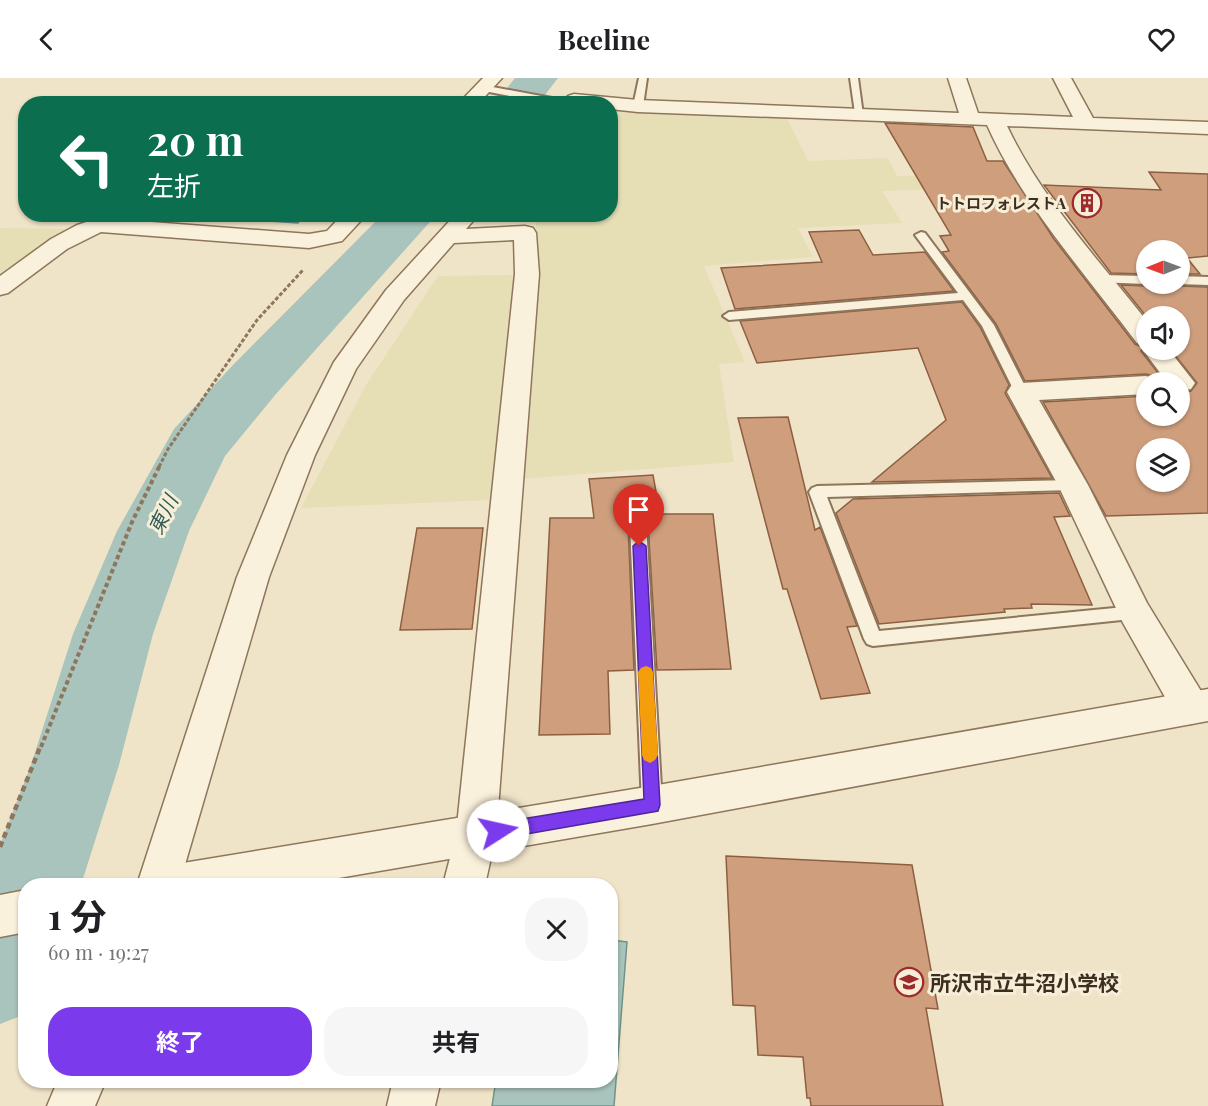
<!DOCTYPE html>
<html lang="ja">
<head>
<meta charset="utf-8">
<style>
  :root { --surface:#fff; --page:#f6f6f6; --text:#202124; --muted:#757577; --accent:#7c3aed }
  body { margin:0; font-family:"Playfair Display","Noto Sans JP",serif; background:var(--page); color:var(--text); height:100vh; display:flex; flex-direction:column; font-size:22px; white-space:nowrap }
  * { box-sizing:border-box; margin:0 }
  p { font-size:20px; color:var(--muted) }
  .icon { flex:none; width:33px; height:33px; fill:none; stroke:currentColor; stroke-width:2; stroke-linecap:round; stroke-linejoin:round }
  .map { position:relative; flex:1; overflow:hidden }
  .details { position:absolute; left:18px; top:800px; width:600px; height:210px; display:flex; flex-direction:column; background:var(--surface); border-radius:24px; box-shadow:0 2px 4px #0004 }
  .details>* { flex:none }
  .guide { position:absolute; left:18px; top:18px; width:600px; height:126px; border-radius:24px; box-shadow:0 2px 4px #0004; background:#0b6e4f; color:#fff; overflow:hidden }
  .needle { width:39px; rotate:269deg }
  .fabs { position:absolute; left:1136px; top:162px; display:grid; gap:12px }
  .fabs a { display:grid; place-items:center; width:54px; height:54px; border-radius:50%; background:var(--surface); box-shadow:0 2px 4px #0004; font-size:30px }
  .pin { position:absolute; display:grid; place-items:center; width:51px; height:51px; color:#fff; margin:-62px -26px; border-radius:50% 50% 50% 0; rotate:-45deg; box-shadow:0 0 6px #0007 }
  .pin .icon { rotate:45deg }
  .me { position:absolute; width:66px; margin:-33px; rotate:80deg; stroke-linejoin:round; filter:drop-shadow(0 0 4px #0008) }
  .turn { display:flex; align-items:center; gap:21px; height:126px; padding:0 30px; font-size:27px }
  .turn .icon { width:78px; height:78px; stroke-width:2.5 }
  .turn b { display:block; font-size:42px; line-height:51px }
  .round { display:grid; place-items:center; flex:none; width:63px; height:63px; border-radius:24px; background:var(--page) }
  .headline { display:flex; align-items:center; justify-content:space-between; height:102px; padding:0 30px }
  h1 { font-size:36px; font-weight:700; line-height:45px }
  .primary-button { display:flex; gap:12px; margin-top:auto; padding:12px 30px }
  .primary-button a { flex:1; height:69px; border-radius:24px; background:var(--accent); color:#fff; font-size:24px; font-weight:700; line-height:69px; text-align:center }
  .primary-button a+a { background:var(--page); color:var(--text) }
  header { display:flex; justify-content:space-between; align-items:center; height:78px; padding:0 30px; background:var(--surface); font-size:27px; font-weight:700 }
  .map>svg:first-child { display:block }
</style>
</head>
<body>
<header><svg class="icon" aria-label="back" viewBox="0 0 24 24"><path d="M15 5l-7 7 7 7"/></svg>Beeline<svg class="icon" aria-label="heart" viewBox="0 0 24 24"><path d="M12 20l-8-8c-3-5 5-10 8-4 3-6 11-1 8 4z"/></svg></header>
<div class="map">
<svg width="1208" height="1028" viewBox="0 0 1208 1028">
  <rect width="100%" height="100%" fill="#f0e4c8"/>
  <path fill="#e6deb5" d="M 611,30 L 785,36 L 808,83 L 888,80 L 897,98 L 950,97 L 958,110 L 882,113 L 902,145 L 798,150 L 813,179 L 704,188 L 745,284 L 719,286 L 734,384 L 522,401 L 536,193 L 536,137 L 610,136 Z
    M 0,150 L 78,151 L 0,204 Z
    M 514,197 L 490,422 L 301,430 L 366,307 L 438,198 Z"/>
  <path fill="#a9c4bc" stroke="#6f938a" stroke-width="1.5" d="M 197,136 L 303,136 L 303,137 L 298,145 L 195,138 Z
    M 611,862 L 627,864 L 614,1028 L 492,1028 L 496,1002 L 610,1002 Z"/>
  <g fill="none" stroke-linecap="round" stroke-linejoin="round">
    <path fill="#a9c4bc" fill-rule="evenodd" d="M 515,0 L 558,0 L 538,26 L 494,26 Z
      M 383,136 L 437,136 L 276,316 L 225,378 L 189,453 L 153,556 L 119,687 L 81,807 L 26,807 L 26,936 L 0,946 L 0,767 L 31,687 L 73,556 L 117,453 L 174,351 L 232,288 Z"/>
  </g>
  <path fill="#cf9f7d" stroke="#8d5f41" stroke-width="1.5" fill-rule="evenodd" d="M 885,45 L 973,49 L 987,83 L 1003,83 L 1054,161 L 1135,266 L 1143,269 L 1141,273 L 1165,304 L 1160,304 L 1156,299 L 1146,296 L 1025,303 L 996,246 L 942,174 L 949,173 L 940,158 L 951,157 Z
    M 1149,94 L 1208,96 L 1208,178 L 1187,180 L 1200,196 L 1179,196 L 1179,172 L 1146,172 L 1146,196 L 1111,195 L 1044,107 L 1161,112 Z
    M 859,152 L 873,177 L 925,174 L 954,213 L 735,231 L 721,190 L 822,184 L 809,154 Z
    M 1148,206 L 1177,206 L 1179,208 L 1208,209 L 1208,435 L 1106,438 L 1043,324 L 1146,318 L 1146,338 L 1179,338 L 1179,315 L 1191,313 L 1197,305 L 1171,272 L 1179,272 L 1179,238 L 1146,238 L 1121,207 L 1146,208 ZM 1146,370 L 1179,370 L 1179,404 L 1146,404 Z
    M 962,224 L 980,249 L 1009,307 L 1005,315 L 1052,400 L 872,404 L 946,342 L 918,270 L 757,285 L 740,243 Z
    M 788,339 L 815,452 L 820,449 L 857,548 L 847,549 L 870,615 L 821,621 L 787,511 L 783,511 L 738,340 Z
    M 653,397 L 660,436 L 713,436 L 731,591 L 657,592 L 648,445 L 644,439 L 637,437 L 631,440 L 628,445 L 634,592 L 608,593 L 610,656 L 539,657 L 550,440 L 594,440 L 589,401 Z
    M 1059,415 L 1070,438 L 1054,439 L 1092,527 L 1031,526 L 1032,530 L 1004,531 L 1005,534 L 879,546 L 836,435 L 853,421 Z
    M 417,450 L 483,450 L 472,551 L 400,552 Z
    M 726,778 L 912,787 L 938,931 L 926,930 L 943,1028 L 811,1028 L 810,1020 L 807,1020 L 803,979 L 758,977 L 755,928 L 733,927 Z"/>
  <g fill="none" stroke-linecap="round" stroke-linejoin="round">
    <g stroke="#8d765c" stroke-width="4">
      <path id="service" d="M 639,0 L 647,0 L 643,28 L 638,31 L 633,28 Z
        M 850,0 L 858,0 L 863,37 L 855,35 Z
        M 482,7 L 568,23 L 572,26 L 550,26 L 479,12 L 479,8 Z
        M 921,154 L 925,155 L 994,247 L 1028,314 L 1026,317 L 1016,317 L 982,248 L 963,222 L 729,242 L 723,238 L 729,234 L 958,215 L 915,157 Z
        M 1101,197 L 1146,198 L 1146,206 L 1097,204 L 1095,201 Z
        M 1179,198 L 1208,199 L 1208,207 L 1179,206 Z
        M 1073,402 L 1078,403 L 1080,407 L 1078,411 L 1073,412 L 827,419 L 879,553 L 1135,528 L 1141,530 L 1143,535 L 1141,540 L 873,568 L 867,566 L 864,561 L 809,414 L 812,410 L 817,408 Z
        M 638,439 L 643,441 L 646,445 L 662,727 L 659,734 L 652,736 L 645,734 L 642,727 L 630,445 L 633,441 Z"/>
    </g>
    <g stroke="#8d765c" stroke-width="3">
      <path id="minor" d="M 483,0 L 502,0 L 478,26 L 458,26 Z
        M 948,0 L 966,0 L 978,35 L 1073,39 L 1053,0 L 1071,0 L 1093,40 L 1208,44 L 1208,56 L 1007,48 C 1041,120 1097,180 1146,242 L 1146,267 L 1137,265 C 1086,197 1021,124 987,47 L 638,34 L 610,31 L 610,26 L 567,26 L 565,22 L 568,18 L 574,16 L 638,22 L 959,35 Z
        M 343,136 L 367,136 L 342,163 L 309,170 L 101,154 L 67,171 L 8,215 L 0,217 L 0,198 L 51,161 L 77,147 L 99,140 L 309,156 L 327,153 Z
        M 456,136 L 479,136 L 466,151 L 525,148 L 533,150 L 536,155 L 539,196 L 496,757 L 485,807 L 443,807 L 456,757 L 515,196 L 514,162 L 454,165 L 404,222 L 356,291 L 315,377 L 269,499 L 179,807 L 137,807 L 237,499 L 287,377 L 334,284 L 386,212 Z
        M 1146,268 L 1146,272 L 1169,272 L 1195,305 L 1191,311 L 1179,313 L 1179,304 L 1167,304 L 1143,272 Z
        M 1146,298 L 1155,301 L 1158,304 L 1146,304 L 1146,316 L 1039,322 L 1088,407 L 1147,525 L 1204,618 L 1208,633 L 1204,642 L 1191,646 L 1178,642 L 1123,545 L 1058,407 L 1007,314 L 1011,308 L 1021,305 Z
        M 58,1002 L 106,1002 L 95,1028 L 47,1028 Z
        M 393,1002 L 441,1002 L 435,1028 L 387,1028 Z"/>
    </g>
    <g stroke="#8d765c" stroke-width="3">
      <path id="tertiary" d="M 1208,611 L 1208,643 L 652,746 L 298,807 L 156,807 L 162,792 L 177,786 L 652,708 Z
        M 26,812 L 26,854 L 0,859 L 0,817 Z"/>
    </g>
    <path stroke="#8d765c" stroke-width="3" stroke-dasharray="4 2" stroke-linecap="butt" d="M 159,389 L 168,371 L 257,242 L 303,192"/>
    <path stroke="#8d765c" stroke-width="4" stroke-dasharray="4.5 3" stroke-linecap="butt" d="M 41,669 L 132,444 L 160,387"/>
    <path stroke="#8d765c" stroke-width="4.5" stroke-dasharray="6 4" stroke-linecap="butt" d="M 0,769 L 41,667"/>
    <use href="#service" fill="#faf1dc" fill-rule="evenodd"/>
    <use href="#minor" fill="#faf1dc" fill-rule="evenodd"/>
    <use href="#tertiary" fill="#faf1dc" fill-rule="evenodd"/>
  </g>
  <path fill="#7c3aed" stroke="#51269a" stroke-width="1.5" d="M 639,463 L 646,468 L 660,727 L 658,733 L 498,761 L 493,759 L 490,753 L 493,747 L 498,745 L 644,721 L 633,468 Z"/>
  <path fill="#f59e0b" d="M 646,588 L 651,590 L 653,594 L 658,677 L 655,682 L 650,685 L 644,682 L 642,677 L 638,594 L 641,590 Z"/>
  <defs>
    <g id="building-ring" transform="scale(1.5)"><circle r="9.5" fill="#f7eed8" stroke="#9e2a2b" stroke-width="1.5"/><path d="M-4-6H4V6H1V3H-1V6H-4ZM-2.5-4.3h1.7v1.8h-1.7ZM.8-4.3h1.7v1.8H.8ZM-2.5-1h1.7V.8h-1.7ZM.8-1h1.7V.8H.8Z" fill="#9e2a2b"/></g>
    <g id="school-ring" transform="scale(1.5)"><circle r="9.5" fill="#f7eed8" stroke="#9e2a2b" stroke-width="1.5"/><path d="M0-5L7-2L0 1L-7-2ZM-4 1L0 2.5L4 1V4Q0 6-4 4Z" fill="#9e2a2b"/></g>
  </defs>
  <g fill-rule="evenodd">
    <use href="#building-ring" x="1087" y="125"/>
    <use href="#school-ring" x="909" y="904"/>
  </g>
  <g text-anchor="middle" dominant-baseline="central" stroke-width="6" stroke-linejoin="round" paint-order="stroke">
    <g font-size="15" font-weight="bold" fill="#3d2e20" stroke="#f7eed8" text-anchor="end">
      <text x="1066" y="125">トトロフォレストA</text>
    </g>
    <g font-size="20" font-style="italic" fill="#2f5d5a" stroke="#f7eed8">
      <text transform="translate(162 436) rotate(-64)">東川</text>
    </g>
    <g font-size="21" font-weight="bold" fill="#3d2e20" stroke="#f7eed8" text-anchor="start">
      <text x="930" y="904">所沢市立牛沼小学校</text>
    </g>
  </g>
</svg>
<div class="fabs">
<a><svg class="needle" viewBox="-14 -14 28 28"><path d="M0-13l5 13h-10z" fill="#e53935"/><path d="M0 13l5-13h-10z" fill="#757577"/></svg></a>
<a><svg class="icon" aria-label="sound" viewBox="0 0 24 24"><path d="M4 9h4l5-4v14l-5-4H4zM17 9q2 3 0 6"/></svg></a>
<a><svg class="icon" aria-label="search" viewBox="0 0 24 24"><circle cx="10" cy="10" r="6"/><path d="M15 15l6 6"/></svg></a>
<a><svg class="icon" aria-label="layers" viewBox="0 0 24 24"><path d="M12 4l9 5-9 5-9-5zM3 14l9 5 9-5"/></svg></a>
</div>
<div class="pin" style="left:639px;top:468px;background:#d93025"><svg class="icon" aria-label="arrive" viewBox="0 0 24 24"><path d="M6 21V4h12l-3 4 3 4H6"/></svg></div>
<svg class="me" style="left:498px;top:753px" viewBox="-20 -20 40 40"><circle r="19" fill="#fff"/><path d="M0-13L10 11 0 6-10 11z" fill="#7c3aed"/></svg>
<div class="guide">
<div class="turn"><svg class="icon" aria-label="left" viewBox="0 0 24 24"><path d="M17 20v-9H6M10 6l-5 5 5 5"/></svg><div><b>20 m</b>左折</div></div>
</div>
<section class="details">
<div class="headline"><div><h1>1 分</h1><p>60 m · 19:27</p></div><a class="round"><svg class="icon" aria-label="close" viewBox="0 0 24 24"><path d="M6 6l12 12M18 6L6 18"/></svg></a></div>
<div class="primary-button"><a>終了</a><a>共有</a></div>
</section>
</div>
</body>
</html>
